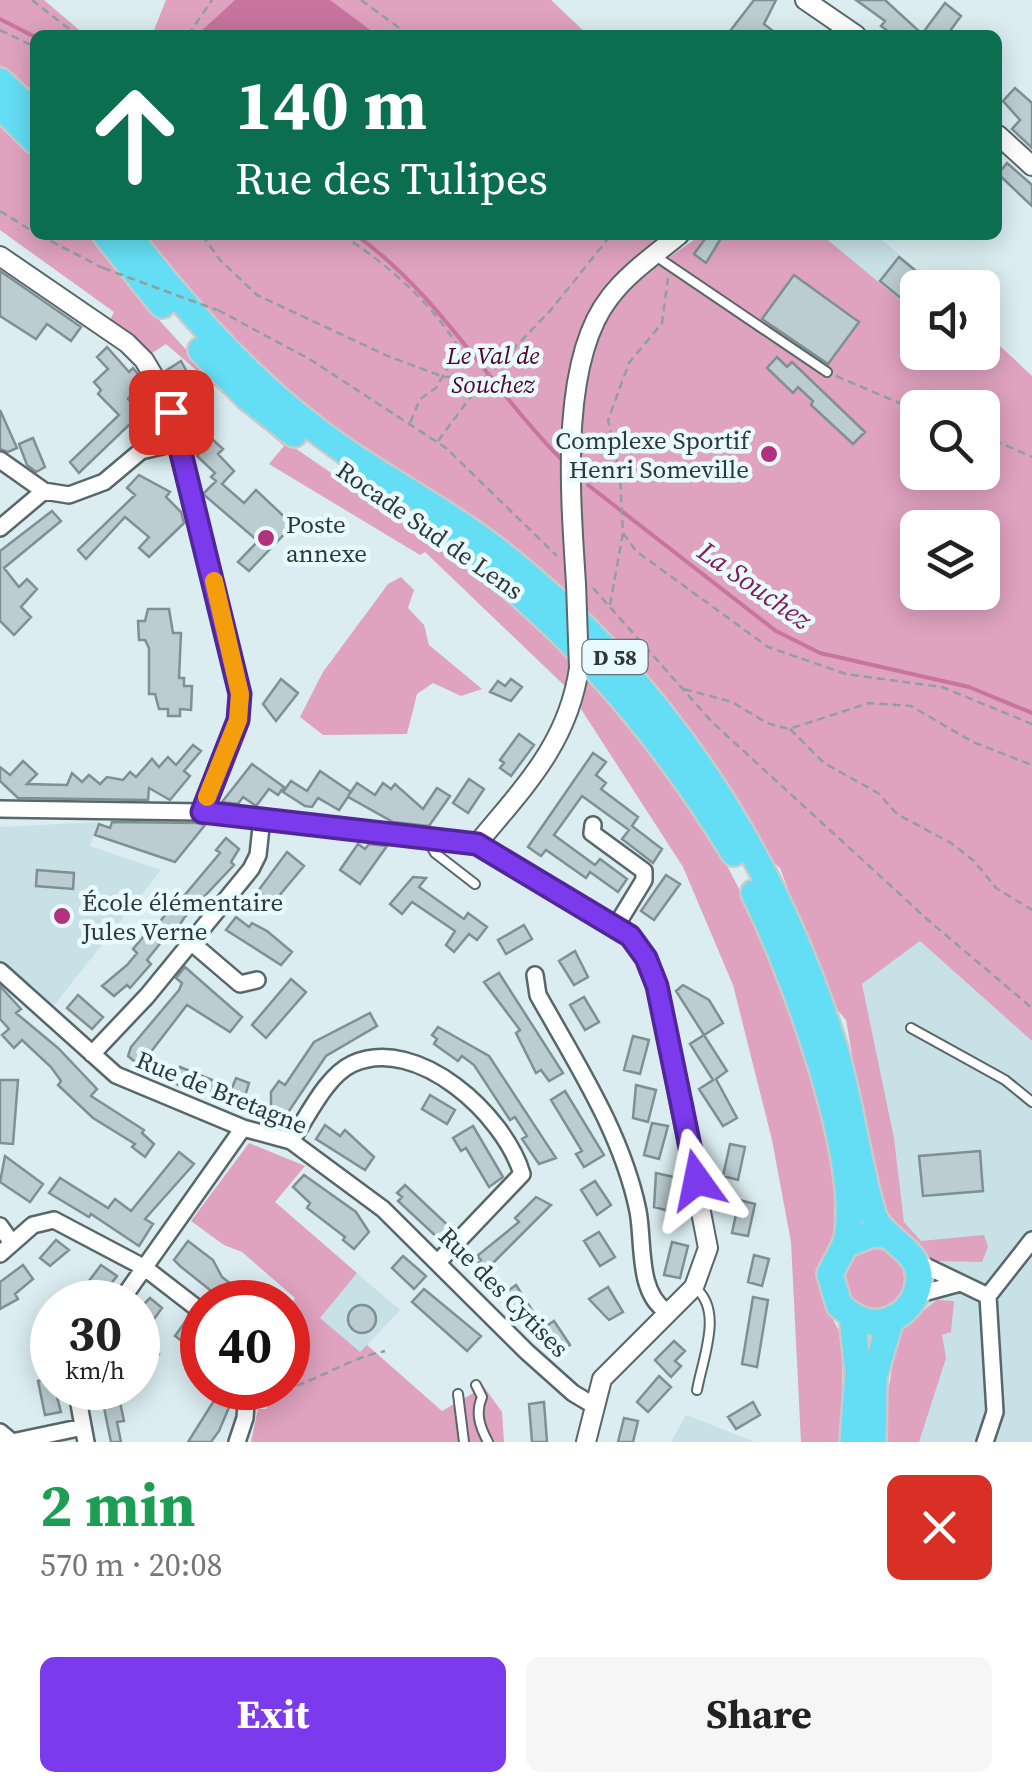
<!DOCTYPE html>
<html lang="en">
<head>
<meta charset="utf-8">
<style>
  :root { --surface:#fff; --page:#f6f6f6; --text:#222; --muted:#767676; --accent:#7c3aed }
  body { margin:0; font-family:"Source Serif 4",serif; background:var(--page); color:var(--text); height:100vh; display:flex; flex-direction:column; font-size:38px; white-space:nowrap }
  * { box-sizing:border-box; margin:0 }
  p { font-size:32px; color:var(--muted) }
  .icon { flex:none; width:55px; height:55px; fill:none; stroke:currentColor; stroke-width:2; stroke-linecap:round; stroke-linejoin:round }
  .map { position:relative; height:1442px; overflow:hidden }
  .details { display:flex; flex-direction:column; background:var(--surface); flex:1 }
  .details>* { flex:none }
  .hud { position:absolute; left:30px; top:30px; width:972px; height:210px; border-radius:15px; box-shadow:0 5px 25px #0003; background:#0b6e4f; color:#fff; overflow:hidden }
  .controls { position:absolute; left:900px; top:270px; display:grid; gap:20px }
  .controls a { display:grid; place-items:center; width:100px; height:100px; border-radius:15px; background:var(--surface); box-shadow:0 5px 25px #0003; font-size:50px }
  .speed { position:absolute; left:30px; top:1280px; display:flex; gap:20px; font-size:50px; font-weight:700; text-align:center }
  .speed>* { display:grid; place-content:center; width:130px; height:130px; border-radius:50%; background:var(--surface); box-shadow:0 5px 25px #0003; line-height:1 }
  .speed small { font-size:25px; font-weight:400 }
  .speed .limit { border:15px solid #d22; background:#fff; color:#111 }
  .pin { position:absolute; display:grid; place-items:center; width:85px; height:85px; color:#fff; margin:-42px; border-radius:20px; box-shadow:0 5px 15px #0006 }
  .me { position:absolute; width:110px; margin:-55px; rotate:348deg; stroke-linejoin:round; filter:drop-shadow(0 0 8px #0008) }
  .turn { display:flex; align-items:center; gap:35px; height:210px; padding:0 40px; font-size:45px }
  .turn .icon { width:130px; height:130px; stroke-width:2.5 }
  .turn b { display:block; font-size:70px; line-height:85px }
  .round { display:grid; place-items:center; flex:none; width:105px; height:105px; border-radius:15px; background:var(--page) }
  .summary { display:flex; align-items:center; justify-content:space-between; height:170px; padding:0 40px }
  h1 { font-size:60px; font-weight:700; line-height:75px; color:#1e9e55 }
  .cta { display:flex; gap:20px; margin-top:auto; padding:20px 40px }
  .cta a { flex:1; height:115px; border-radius:15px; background:var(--accent); color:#fff; font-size:40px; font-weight:700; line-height:115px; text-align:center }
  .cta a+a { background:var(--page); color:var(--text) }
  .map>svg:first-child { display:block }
</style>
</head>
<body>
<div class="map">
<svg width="1032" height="1442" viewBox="0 0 1032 1442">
  <rect width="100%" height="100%" fill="#dbedf1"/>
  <path fill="#c7e1e7" d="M 822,235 L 876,235 L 927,278 L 906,305 Z
    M 98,822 L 90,846 L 161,870 L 52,1008 L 0,963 L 0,827 Z
    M 920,941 L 1032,1041 L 1032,1442 L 913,1442 L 928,1281 L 921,1241 L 904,1222 L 894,1138 L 862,984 Z
    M 357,1273 L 400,1310 L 360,1353 L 319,1318 Z
    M 686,1415 L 755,1442 L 671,1442 Z"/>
  <path fill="#dfa2bf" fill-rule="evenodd" d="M 0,0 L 44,0 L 85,35 L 35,35 L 35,98 L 0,65 Z
    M 166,0 L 551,0 L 588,35 L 152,35 Z
    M 0,119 L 35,156 L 35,235 L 92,235 L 140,299 L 209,375 L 289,444 L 479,574 L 570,653 L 566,687 L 425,552 L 420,555 L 269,464 L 284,446 L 166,344 L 149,355 L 109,322 L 114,312 L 0,230 Z
    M 145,235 L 662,235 L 656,241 L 668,258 L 701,235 L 822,235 L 906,305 L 917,290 L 918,352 L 982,352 L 983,330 L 1032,376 L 1032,1041 L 920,941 L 862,984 L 894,1138 L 904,1222 L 921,1241 L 984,1235 L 988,1247 L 982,1262 L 934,1261 L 891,1220 L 884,1206 L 868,1146 L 846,1020 L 832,1004 L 780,868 L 768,858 L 751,827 L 356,444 C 266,380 209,324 145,235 ZM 918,408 L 982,408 L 982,472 L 918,472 ZM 918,528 L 982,528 L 982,592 L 918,592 Z
    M 401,577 L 414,590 L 408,608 L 424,625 L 429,645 L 482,689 L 461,696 L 433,683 L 417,694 L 407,734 L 323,735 L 300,717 L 323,672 L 388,584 Z
    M 590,672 L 697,812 L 725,862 L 760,929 L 809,1060 L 834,1170 L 834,1233 L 818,1275 L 821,1296 L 843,1339 L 841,1442 L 801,1442 L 791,1242 L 772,1140 L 733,985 L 683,867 L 581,709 Z
    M 249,1143 L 305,1166 L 275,1202 L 357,1273 L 320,1318 L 360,1352 L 367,1345 L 442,1411 L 484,1387 L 502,1412 L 504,1442 L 251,1442 L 258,1409 L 267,1409 L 267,1388 L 288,1388 L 288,1336 L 300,1318 L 289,1308 L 295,1298 L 242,1252 L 224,1245 L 191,1221 Z
    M844 1279a30 30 0 1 1 60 0a30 30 0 1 1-60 0Z
    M 937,1300 L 954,1301 L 951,1332 L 942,1335 L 946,1358 L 919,1442 L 879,1442 L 899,1330 Z"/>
  <path fill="#c7749e" d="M 235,0 L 330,0 L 377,35 L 197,35 Z"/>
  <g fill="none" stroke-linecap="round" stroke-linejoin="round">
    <path stroke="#c7749e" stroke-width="4" d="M 0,19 L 35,37
      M 356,235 C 441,296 490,388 563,461
      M 588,485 L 776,631 L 820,653 L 969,687 L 1032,713"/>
  </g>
  <path fill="#bccdd1" stroke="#7f8f93" stroke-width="2.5" d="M 754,0 L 776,0 L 764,24 L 778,35 L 727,35 Z
    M 856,0 L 885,0 L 922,34 L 945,3 L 961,16 L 947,35 L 893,35 L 881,26 L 885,21 Z
    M 1015,88 L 1032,103 L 1032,148 L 1012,129 L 1020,120 L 1003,101 Z
    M 1007,163 L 1032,185 L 1032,206 L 998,174 Z
    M 708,235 L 723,235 L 706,263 L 694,254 Z
    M 899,257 L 928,281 L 918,288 L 909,305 L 880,281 Z
    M 0,271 L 81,327 L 71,341 L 47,324 L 36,339 L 0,316 Z
    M 794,275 L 859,322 L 828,364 L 762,319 Z
    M 107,347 L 129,372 L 133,368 L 137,373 L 143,382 L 128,399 L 157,424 L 147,437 L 130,424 L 79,473 L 70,462 L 119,415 L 98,394 L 101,390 L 94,382 L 108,369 L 97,357 Z
    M 777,357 L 787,367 L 792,362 L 865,432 L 853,444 L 811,405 L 813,401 L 798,387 L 793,393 L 767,368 Z
    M 181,361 L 193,383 L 189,388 L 203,400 L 193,411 L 206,424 L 201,429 L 223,449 L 218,454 L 234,471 L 222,484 L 244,503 L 256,490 L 293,525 L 249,571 L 238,562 L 258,541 L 203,494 L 216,481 L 211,477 L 215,473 L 197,456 L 201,452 L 190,441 L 199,432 L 186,420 L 192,413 L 180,403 L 183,396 L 167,370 Z
    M 0,410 L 17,448 L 8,452 L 0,449 Z
    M 33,438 L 45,467 L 36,472 L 27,465 L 19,444 Z
    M 139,475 L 170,492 L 166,497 L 181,512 L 184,523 L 149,557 L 139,548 L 149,537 L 125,517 L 86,559 L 78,550 L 135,495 L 127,488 Z
    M 52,511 L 61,521 L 4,568 L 19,587 L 27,579 L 37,589 L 21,607 L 31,617 L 14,635 L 0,621 L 0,551 Z
    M 148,609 L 169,609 L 173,633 L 181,633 L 179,678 L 184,678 L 184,686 L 192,686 L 191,710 L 180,709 L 180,716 L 168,716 L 168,709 L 159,709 L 155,694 L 149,694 L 149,648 L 145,640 L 139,640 L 138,621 L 145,621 Z
    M 281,679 L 298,693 L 276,721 L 263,704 Z
    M 511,679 L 522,687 L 511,701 L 490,692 L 498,681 L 505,686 Z
    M 519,734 L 534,745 L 511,776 L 500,768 L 504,763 L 500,760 Z
    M 193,745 L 201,751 L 184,771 L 190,776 L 170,800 L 149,788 L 148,800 L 18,798 L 0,781 L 0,767 L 10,775 L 23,761 L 37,774 L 27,784 L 67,785 L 72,773 L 82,782 L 89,775 L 100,784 L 107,777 L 123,780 L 130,772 L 136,777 L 152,759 L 159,767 L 168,757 L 176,765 Z
    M 593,753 L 606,762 L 596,775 L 606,783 L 601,789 L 638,817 L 632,826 L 662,849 L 653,863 L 622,839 L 629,830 L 582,796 L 554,835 L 595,865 L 600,859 L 627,879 L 618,892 L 590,872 L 586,878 L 546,850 L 541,856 L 528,847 Z
    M 252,764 L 284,787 L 278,795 L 269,789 L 256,806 L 243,797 L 238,804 L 222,802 Z
    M 320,771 L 351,792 L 348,796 L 357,783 L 375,795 L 383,783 L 391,789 L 395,784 L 423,809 L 437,788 L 450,796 L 429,826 L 393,822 L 348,797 L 339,810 L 318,798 L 312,807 L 305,806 L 283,792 L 291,781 L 307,791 Z
    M 469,779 L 484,789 L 468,813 L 453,803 Z
    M 112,822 L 197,823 L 205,825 L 175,862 L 95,835 L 99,824 L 110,828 Z
    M 226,838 L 239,849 L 231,862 L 234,865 L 184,918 L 171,939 L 162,941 L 147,960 L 151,964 L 130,988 L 127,985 L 114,996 L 102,986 L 127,965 L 137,953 L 133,949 L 144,936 L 147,939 L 180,895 L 183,897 L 220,853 L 216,850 Z
    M 358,844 L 365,849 L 369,844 L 387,846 L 360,884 L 340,870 Z
    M 287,852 L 304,866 L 273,903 L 258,891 Z
    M 37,870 L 74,873 L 73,889 L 36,886 Z
    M 666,875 L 680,884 L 654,920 L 641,911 Z
    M 413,877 L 426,878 L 419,887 L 464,919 L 468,913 L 487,927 L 477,940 L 469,934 L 454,952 L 446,945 L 455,931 L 412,902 L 402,914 L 390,904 Z
    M 236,917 L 249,927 L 252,923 L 267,931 L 292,952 L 281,965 L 226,930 Z
    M 524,925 L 532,939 L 506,954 L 498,940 Z
    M 575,951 L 588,977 L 574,985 L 559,961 Z
    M 185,967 L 242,1017 L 230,1032 L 187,1005 L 140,1066 L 128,1056 L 131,1047 L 179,990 L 182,983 L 176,978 Z
    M 499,973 L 563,1073 L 549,1081 L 541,1070 L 536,1073 L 516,1033 L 520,1030 L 484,982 Z
    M 291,979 L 306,992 L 266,1038 L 252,1025 Z
    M 683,985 L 709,1000 L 723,1023 L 704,1035 L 676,991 Z
    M 0,986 L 21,1009 L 16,1013 L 58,1048 L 97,1089 L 91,1096 L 144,1130 L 142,1133 L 154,1144 L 145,1157 L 132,1147 L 135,1144 L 93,1118 L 58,1085 L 61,1081 L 51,1067 L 22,1040 L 14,1048 L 2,1035 L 9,1029 L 0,1019 Z
    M 78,995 L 103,1017 L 92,1029 L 67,1008 Z
    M 584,997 L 599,1022 L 585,1030 L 570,1005 Z
    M 370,1013 L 377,1026 L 326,1056 L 285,1117 L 275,1125 L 262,1116 L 271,1104 L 271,1092 L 279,1081 L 285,1085 L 314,1042 Z
    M 438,1027 L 489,1056 L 556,1158 L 539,1164 L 522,1139 L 527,1136 L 515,1117 L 510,1120 L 474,1065 L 462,1056 L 458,1061 L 434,1044 L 437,1039 L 432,1035 Z
    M 704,1035 L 727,1071 L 716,1079 L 737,1118 L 723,1126 L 699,1089 L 713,1080 L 690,1044 Z
    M 633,1036 L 649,1040 L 640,1074 L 624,1070 Z
    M 180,1067 L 232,1088 L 236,1078 L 249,1083 L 242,1106 L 181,1087 L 174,1082 Z
    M 0,1080 L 18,1080 L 13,1144 L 0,1143 Z
    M 636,1085 L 656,1090 L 648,1122 L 633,1118 Z
    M 565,1091 L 604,1155 L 584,1167 L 576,1154 L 582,1151 L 551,1100 Z
    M 430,1095 L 455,1110 L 447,1124 L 422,1109 Z
    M 652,1123 L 668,1126 L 659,1159 L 644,1155 Z
    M 325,1125 L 340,1136 L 345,1130 L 374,1157 L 365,1170 L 316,1139 Z
    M 473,1126 L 503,1177 L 489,1187 L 466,1148 L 461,1151 L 453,1138 Z
    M 730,1144 L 745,1147 L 738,1180 L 723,1176 Z
    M 980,1151 L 983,1191 L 923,1196 L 919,1156 Z
    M 179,1152 L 194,1164 L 145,1219 L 153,1224 L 139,1246 L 91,1214 L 89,1217 L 49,1193 L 60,1178 L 108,1208 L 115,1199 L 131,1211 Z
    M 5,1156 L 43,1184 L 30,1202 L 0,1182 Z
    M 656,1173 L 678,1178 L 669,1211 L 654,1207 Z
    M 304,1175 L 356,1212 L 369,1232 L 354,1249 L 343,1240 L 345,1237 L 307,1208 L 310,1203 L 293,1187 Z
    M 595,1181 L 611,1205 L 597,1215 L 581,1190 Z
    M 405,1185 L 453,1230 L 446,1238 L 439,1239 L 398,1201 L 402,1197 L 397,1193 Z
    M 536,1197 L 551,1205 L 484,1272 L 477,1264 L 481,1260 L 477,1256 L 519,1222 L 515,1218 Z
    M 739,1200 L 755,1204 L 748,1236 L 732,1233 Z
    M 599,1232 L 615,1257 L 600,1266 L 584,1241 Z
    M 56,1240 L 69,1250 L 50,1266 L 40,1258 Z
    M 188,1241 L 213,1260 L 222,1277 L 254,1302 L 225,1302 L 180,1266 L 174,1260 Z
    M 672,1242 L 688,1246 L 680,1278 L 664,1275 Z
    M 754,1255 L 769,1259 L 762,1286 L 748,1282 Z
    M 403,1256 L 426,1276 L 414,1289 L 392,1268 Z
    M 23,1265 L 33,1279 L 15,1294 L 18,1299 L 0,1309 L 0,1282 Z
    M 101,1265 L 117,1276 L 97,1302 L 73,1302 Z
    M 516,1285 L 532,1310 L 518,1319 L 502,1295 Z
    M 608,1287 L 623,1312 L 609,1320 L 589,1299 Z
    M 424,1289 L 481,1336 L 467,1351 L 412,1302 Z
    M 753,1297 L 768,1300 L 757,1367 L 742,1364 Z
    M 150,1298 L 162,1308 L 138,1341 L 138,1310 Z
    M348 1319a14 14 0 1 1 28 0a14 14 0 1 1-28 0Z
    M 554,1321 L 570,1345 L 556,1354 L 540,1330 Z
    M 185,1322 L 202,1333 L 202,1356 L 175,1336 Z
    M 142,1341 L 159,1354 L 138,1383 L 138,1347 Z
    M 674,1341 L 685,1351 L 675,1361 L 681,1366 L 671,1377 L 655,1360 Z
    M 659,1376 L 671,1387 L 648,1412 L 637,1402 Z
    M 52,1378 L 61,1412 L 45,1415 L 38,1381 Z
    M 100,1388 L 117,1388 L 124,1421 L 117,1422 L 121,1442 L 111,1442 Z
    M 222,1388 L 236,1391 L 219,1431 L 211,1442 L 188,1442 Z
    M 544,1402 L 547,1442 L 532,1442 L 529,1404 Z
    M 753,1402 L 760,1415 L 736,1429 L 728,1417 Z
    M 624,1418 L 638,1421 L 633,1442 L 618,1442 Z"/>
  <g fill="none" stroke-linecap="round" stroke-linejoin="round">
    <g stroke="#58676b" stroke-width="12">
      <path id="service" d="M 654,255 L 827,372
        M 427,839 L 435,853 L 475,884
        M 911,1028 L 1005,1080 L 1032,1102
        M 694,1287 C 724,1309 703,1357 697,1390
        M 476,1385 L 482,1397 C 475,1413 480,1427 488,1442
        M 458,1394 L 464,1442"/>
    </g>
    <g stroke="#58676b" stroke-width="20">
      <path id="minor" d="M 0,460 L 44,491 L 69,495 L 104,482 L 141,451 L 179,442
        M 0,528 L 44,491
        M 0,809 L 202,812
        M 593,825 L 592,833 L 644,871 L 644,880 L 616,926
        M 192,943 L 240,984 L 257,980
        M 0,971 L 116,1075 L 243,1128 L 291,1141 L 383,1209 L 527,1352 L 573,1393 L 593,1405
        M 535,975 L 538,995 C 576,1063 622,1133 638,1211 C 644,1243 637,1292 666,1311
        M 92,1054 L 147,996 L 251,869 L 258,855 L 262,818
        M 291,1141 C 307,1118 326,1076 352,1064 C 418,1034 505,1116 522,1174 L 439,1261
        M 0,1226 L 12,1243
        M 0,1254 L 33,1225 L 54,1220 L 145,1268 L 202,1312
        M 915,1261 L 988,1296
        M 916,1295 L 960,1283
        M 120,1302 L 243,1128
        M 76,1388 L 86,1442
        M 0,1432 L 12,1442 L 83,1427
        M 237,1442 L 245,1418 L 247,1388
        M 985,1442 L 995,1412 L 988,1296 L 1032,1240"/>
    </g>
    <g stroke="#58676b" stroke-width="22">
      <path id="tertiary" d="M 805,0 L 856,35
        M 998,135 L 1032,166
        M 0,256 L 127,343 L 144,360 L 165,395 L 240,694 L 239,720 L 202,812 L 477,844 L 629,936 L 647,958 L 657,986 L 708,1248 L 694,1287 L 602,1379 L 586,1442
        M 576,584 C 571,502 558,363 610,297 C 628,273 656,254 679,235
        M 477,844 C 523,788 568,744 579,668"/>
    </g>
    <g stroke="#c9cbcb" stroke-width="30">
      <path id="trunk" d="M 0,81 L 35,114
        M 0,106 L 35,141
        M 106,235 L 162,305
        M 128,235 C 183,305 240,371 311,426 C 370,473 440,506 500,553 C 659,678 771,847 832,1040 C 851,1098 856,1159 874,1217 C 887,1245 931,1252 916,1293 C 912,1305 902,1315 889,1320 C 869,1327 854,1318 839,1305 L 830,1274 L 845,1245 L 872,1234 L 886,1235
        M 201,350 L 248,398 L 294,434
        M 423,520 C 554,608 652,719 734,853
        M 754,893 C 790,964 868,1170 845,1245
        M 852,1316 L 858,1373 L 853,1442
        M 873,1442 L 874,1377 L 891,1319"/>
    </g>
    <path stroke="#919fa1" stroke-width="2.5" stroke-dasharray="8 5" stroke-linecap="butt" d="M 32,0 L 77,35
      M 361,0 L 409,35
      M 0,30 L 35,47
      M 188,35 L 212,0
      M 0,211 L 35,233
      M 39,235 L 103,268
      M 202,235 L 220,260 L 257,295 L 390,357 L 444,377 L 470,377 L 478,387
      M 342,235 C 387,264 431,302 459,348 L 436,388 L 420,399 L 410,423
      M 218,310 L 311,360 L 446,448 L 557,556
      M 836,376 L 918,411
      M 982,435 L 1032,457
      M 438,441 L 483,380 L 550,311 L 611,235
      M 623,533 L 636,551 L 768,647 L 846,674 L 942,687 L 1032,724
      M 593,588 L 712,722 L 928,920 L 1032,1008
      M 610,605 L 623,533 L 620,476 L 608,420 L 629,363 L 662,323 L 668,278
      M 684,689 L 732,702 L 767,723 L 789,729 L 869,703 L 911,706 L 973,742 L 1032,765
      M 790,729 L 824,763 L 878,793 L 897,814 L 951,843 L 974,861 L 996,888 L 1032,910
      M 259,1396 C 305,1390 341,1360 385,1351"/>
    <use href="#service" stroke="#fff" stroke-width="8"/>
    <use href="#minor" stroke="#fff" stroke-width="15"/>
    <use href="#tertiary" stroke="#fff" stroke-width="18"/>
    <use href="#trunk" stroke="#64def4" stroke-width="25"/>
    <g stroke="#58676b" stroke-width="22" stroke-linecap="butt">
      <path id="tertiary-bridge" d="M 576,584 L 579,668"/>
    </g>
    <path stroke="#919fa1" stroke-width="2.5" stroke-dasharray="8 5" stroke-linecap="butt" d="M 103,268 L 217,310"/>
    <use href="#tertiary-bridge" stroke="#fff" stroke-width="18"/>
  </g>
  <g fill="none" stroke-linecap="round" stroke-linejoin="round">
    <g stroke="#51269a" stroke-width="25">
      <path id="route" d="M 171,412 L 240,694 L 238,720 L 202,812 L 477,844 L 630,936 L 646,958 L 657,986 L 697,1180"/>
    </g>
    <use href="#route" stroke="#7c3aed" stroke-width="18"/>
    <path stroke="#f59e0b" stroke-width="18" d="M 207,797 L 238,720 L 240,694 L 214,581"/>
  </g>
  <g fill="#b2327e" stroke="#e9fafe" stroke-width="4">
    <circle cx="769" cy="454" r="10"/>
    <circle cx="266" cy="538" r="10"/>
    <circle cx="62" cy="916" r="10"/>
  </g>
  <g text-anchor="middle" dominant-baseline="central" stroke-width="9" stroke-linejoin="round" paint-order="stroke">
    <rect fill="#e9fafe" stroke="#687273" stroke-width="2.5" x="582.5" y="640" width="65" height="34" rx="8"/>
    <g font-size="22" font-weight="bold" fill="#303738">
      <text x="615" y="657">D 58</text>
    </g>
    <g font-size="25" font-style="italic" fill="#4f0133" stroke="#e9fafe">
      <text x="493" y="355">Le Val de<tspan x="493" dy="29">Souchez</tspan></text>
    </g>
    <g font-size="25" fill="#303738" stroke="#e9fafe" text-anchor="start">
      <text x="749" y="440" text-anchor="end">Complexe Sportif<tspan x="749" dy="29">Henri Someville</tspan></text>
      <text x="286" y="524">Poste<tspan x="286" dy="29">annexe</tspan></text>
      <text x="82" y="902">École élémentaire<tspan x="82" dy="29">Jules Verne</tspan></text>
    </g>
    <g font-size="25" fill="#303738" stroke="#e9fafe">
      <text transform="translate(430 530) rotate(35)">Rocade Sud de Lens</text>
      <text transform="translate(222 1092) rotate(22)">Rue de Bretagne</text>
      <text transform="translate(504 1292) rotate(45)">Rue des Cytises</text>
    </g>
    <g font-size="28" font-style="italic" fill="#811d59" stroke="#e9fafe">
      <text transform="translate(755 585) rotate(35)">La Souchez</text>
    </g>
  </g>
</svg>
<div class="controls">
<a><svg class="icon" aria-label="sound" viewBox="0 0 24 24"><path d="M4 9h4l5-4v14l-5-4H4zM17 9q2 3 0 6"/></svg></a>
<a><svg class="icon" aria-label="search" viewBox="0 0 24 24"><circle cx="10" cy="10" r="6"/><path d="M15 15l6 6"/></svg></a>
<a><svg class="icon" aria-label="layers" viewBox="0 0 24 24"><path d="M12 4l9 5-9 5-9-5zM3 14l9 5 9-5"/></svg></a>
</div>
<div class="speed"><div>30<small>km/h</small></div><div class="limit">40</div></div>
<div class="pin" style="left:171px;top:412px;background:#d93025"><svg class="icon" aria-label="arrive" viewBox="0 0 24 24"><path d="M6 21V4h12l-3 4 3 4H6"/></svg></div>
<svg class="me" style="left:697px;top:1180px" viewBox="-20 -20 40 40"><path d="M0-17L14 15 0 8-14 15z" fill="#7c3aed" stroke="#fff" stroke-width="4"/></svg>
<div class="hud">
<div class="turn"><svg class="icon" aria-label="ahead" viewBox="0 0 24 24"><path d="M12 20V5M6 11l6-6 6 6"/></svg><div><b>140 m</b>Rue des Tulipes</div></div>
</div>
</div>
<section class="details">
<div class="summary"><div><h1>2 min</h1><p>570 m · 20:08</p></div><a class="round" style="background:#d93025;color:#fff"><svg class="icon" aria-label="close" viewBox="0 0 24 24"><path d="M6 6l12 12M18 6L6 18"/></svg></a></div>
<div class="cta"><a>Exit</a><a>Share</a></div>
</section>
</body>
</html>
